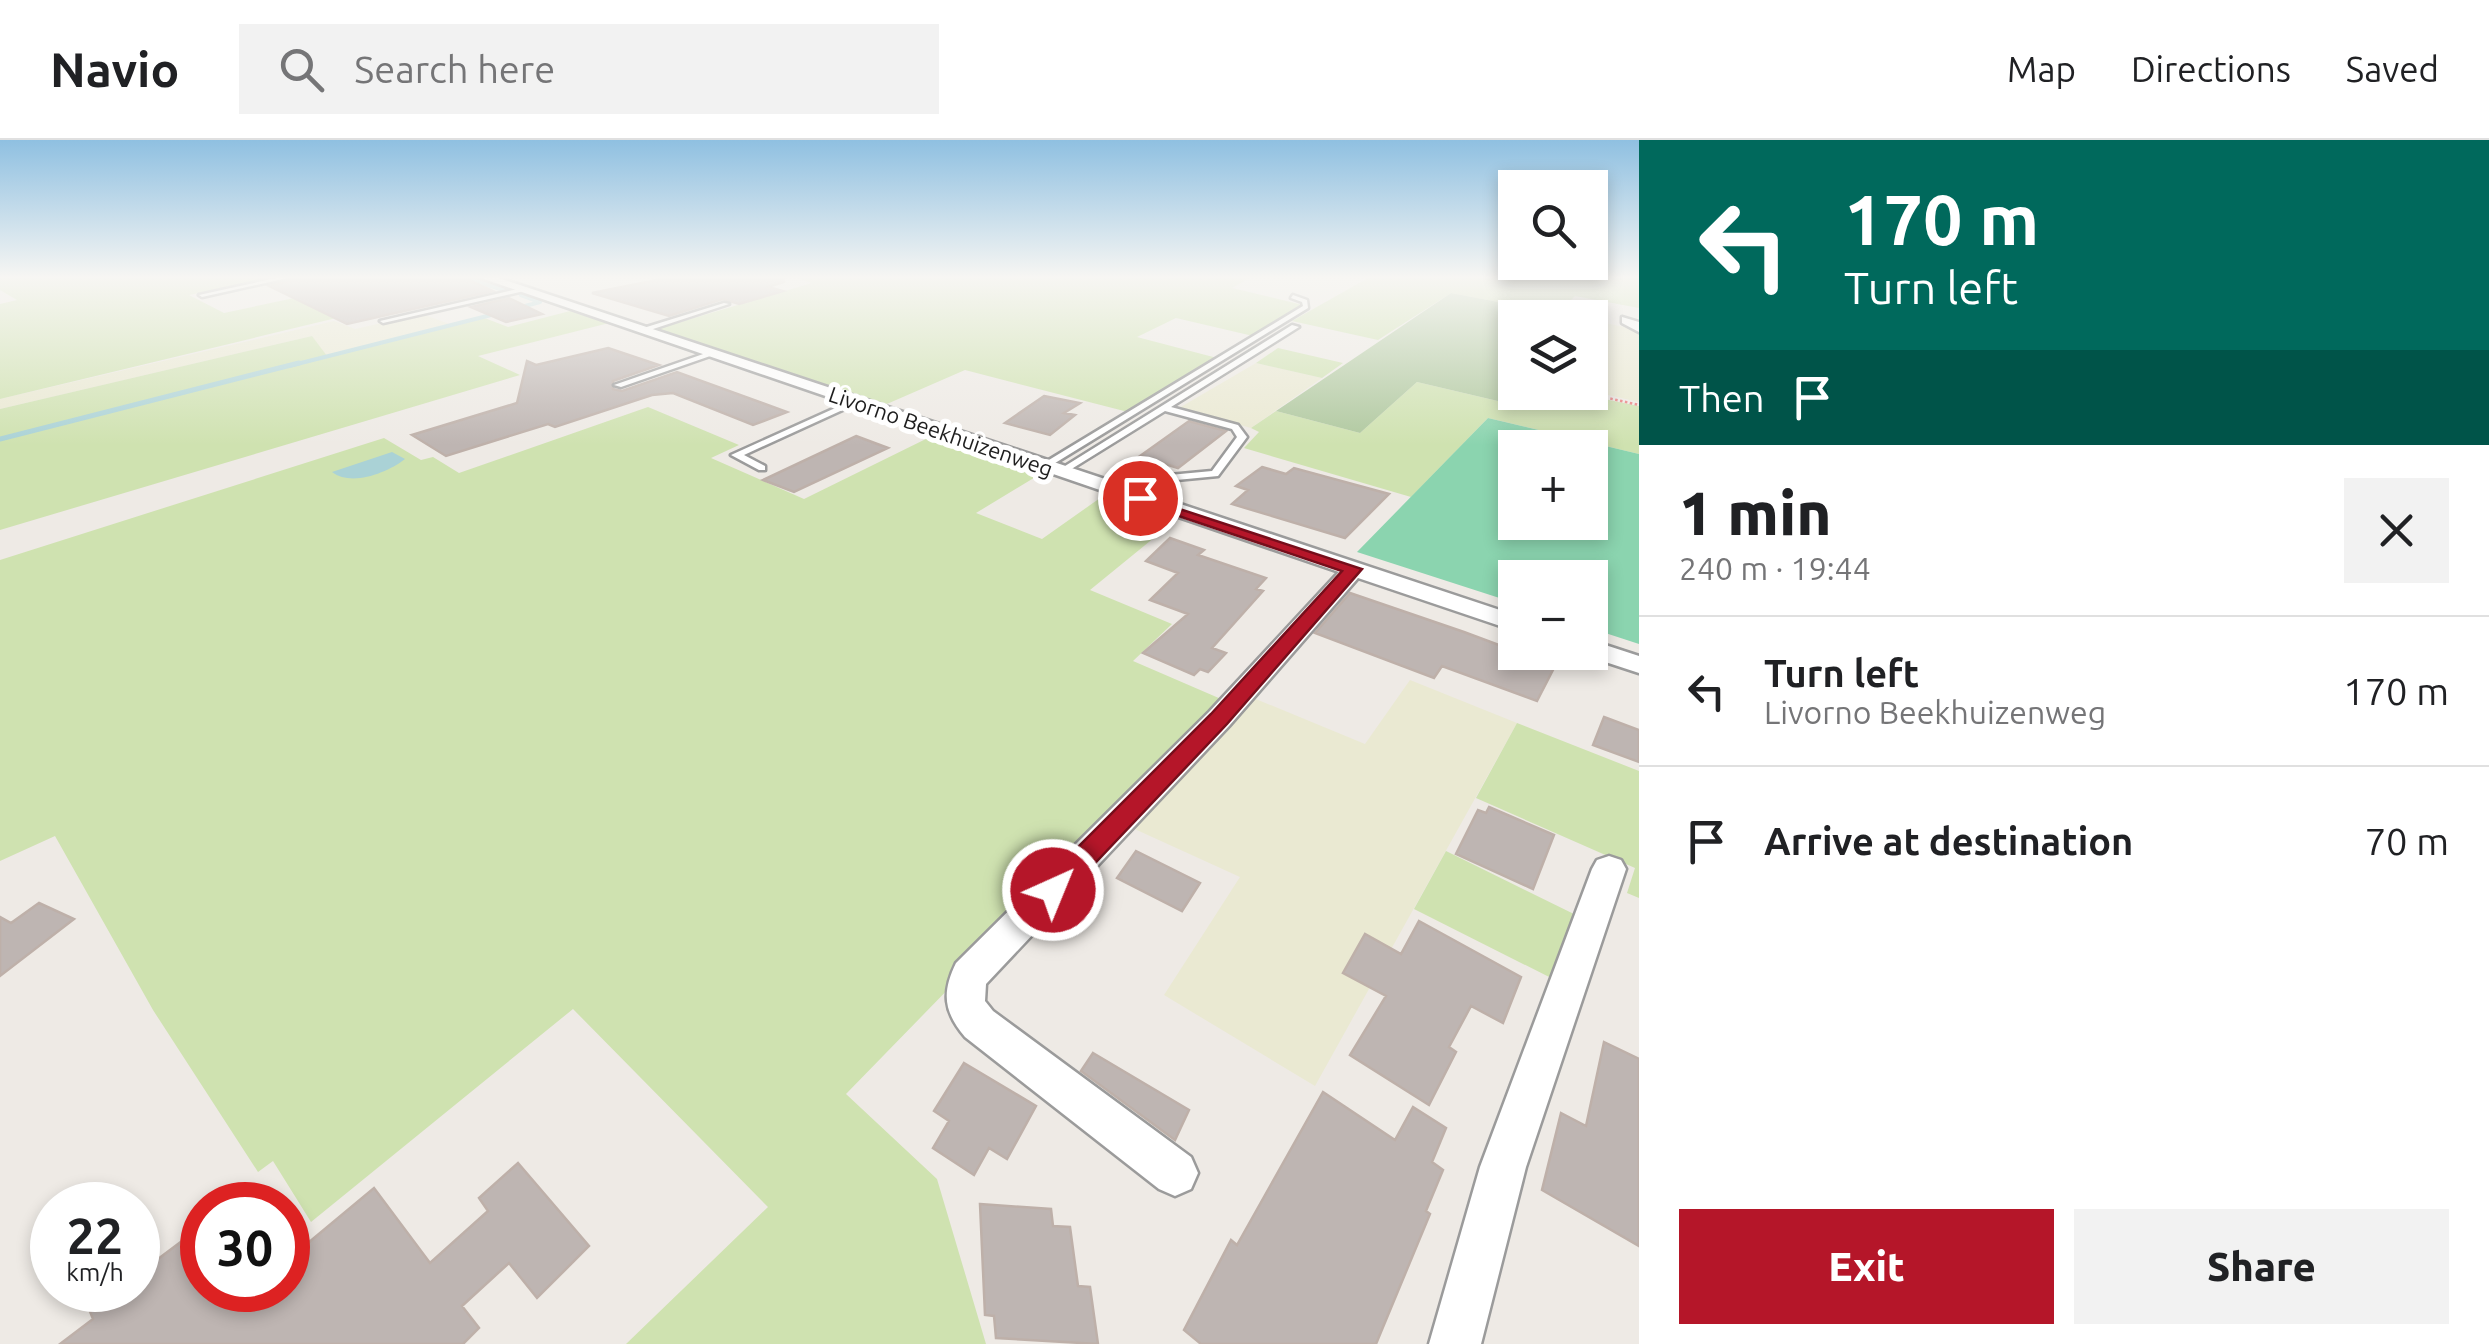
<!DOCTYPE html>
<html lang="en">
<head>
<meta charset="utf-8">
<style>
  :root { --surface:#fff; --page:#f2f2f2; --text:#202124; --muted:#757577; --line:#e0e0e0; --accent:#b51629 }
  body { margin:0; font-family:Ubuntu,sans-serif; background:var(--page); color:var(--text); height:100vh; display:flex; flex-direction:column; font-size:38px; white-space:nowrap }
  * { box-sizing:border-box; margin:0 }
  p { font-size:32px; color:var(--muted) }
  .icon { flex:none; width:55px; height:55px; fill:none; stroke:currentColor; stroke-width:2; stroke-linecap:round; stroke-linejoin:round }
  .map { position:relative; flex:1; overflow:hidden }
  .side { display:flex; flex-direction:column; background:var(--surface); width:850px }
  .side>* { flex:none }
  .guide { background:#00695c; color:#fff; overflow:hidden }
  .buttons { position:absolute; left:1498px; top:30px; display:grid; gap:20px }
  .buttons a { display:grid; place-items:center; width:110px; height:110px; border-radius:0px; background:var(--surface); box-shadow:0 5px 15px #0003; font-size:50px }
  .speed { position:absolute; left:30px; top:1042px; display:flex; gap:20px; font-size:50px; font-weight:700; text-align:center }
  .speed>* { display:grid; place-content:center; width:130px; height:130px; border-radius:50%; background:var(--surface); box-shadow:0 5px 15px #0003; line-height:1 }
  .speed small { font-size:25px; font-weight:400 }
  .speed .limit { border:15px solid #d22; background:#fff; color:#111 }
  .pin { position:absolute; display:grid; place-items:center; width:85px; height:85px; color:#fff; margin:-42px; border:5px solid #fff; border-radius:50%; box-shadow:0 2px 10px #0007 }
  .me { position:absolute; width:110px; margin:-55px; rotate:44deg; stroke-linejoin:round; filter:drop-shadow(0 0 8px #0008) }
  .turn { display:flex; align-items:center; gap:35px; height:210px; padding:0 40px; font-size:45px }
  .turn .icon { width:130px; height:130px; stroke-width:2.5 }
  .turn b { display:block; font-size:70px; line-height:85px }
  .then { display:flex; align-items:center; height:95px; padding:0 40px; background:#0003; gap:20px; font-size:38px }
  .round { display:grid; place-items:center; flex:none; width:105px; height:105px; border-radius:0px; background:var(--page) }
  .headline { display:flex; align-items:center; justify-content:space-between; height:170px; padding:0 40px }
  h1 { font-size:60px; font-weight:800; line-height:75px }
  .primary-button { display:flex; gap:20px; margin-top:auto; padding:20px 40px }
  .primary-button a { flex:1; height:115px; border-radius:0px; background:var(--accent); color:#fff; font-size:40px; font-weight:800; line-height:115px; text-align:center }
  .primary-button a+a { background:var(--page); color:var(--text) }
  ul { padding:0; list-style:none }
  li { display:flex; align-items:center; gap:30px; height:150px; padding:0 40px; border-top:2px solid var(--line) }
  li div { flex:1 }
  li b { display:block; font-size:38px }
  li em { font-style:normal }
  header { display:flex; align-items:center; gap:60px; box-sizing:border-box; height:140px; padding:0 50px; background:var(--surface); border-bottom:2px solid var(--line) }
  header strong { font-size:48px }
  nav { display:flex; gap:55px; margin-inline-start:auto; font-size:35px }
  .search { width:700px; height:90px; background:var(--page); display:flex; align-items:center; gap:25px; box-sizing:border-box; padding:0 35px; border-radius:0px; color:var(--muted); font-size:38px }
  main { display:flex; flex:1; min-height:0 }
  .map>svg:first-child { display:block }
</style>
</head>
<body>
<header>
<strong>Navio</strong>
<div class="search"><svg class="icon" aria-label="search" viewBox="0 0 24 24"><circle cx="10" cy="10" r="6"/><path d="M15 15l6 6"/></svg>Search here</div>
<nav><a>Map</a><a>Directions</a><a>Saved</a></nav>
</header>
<main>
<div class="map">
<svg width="1639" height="1204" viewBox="0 0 1639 1204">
  <rect width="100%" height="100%" fill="#eeeae5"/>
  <path fill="#eae9d2" d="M 422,174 L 452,185 L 326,217 L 312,196 L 0,269 L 0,259 L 334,181 L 355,189 Z
    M 1590,180 L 1639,190 L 1639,262 L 1590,251 Z
    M 1256,223 L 1322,238 L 1251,288 L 1179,268 Z
    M 1410,540 L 1517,583 L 1315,946 L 1164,855 L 1240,737 L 1128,686 L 1251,557 L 1365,604 Z"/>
  <path fill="#cfe2b0" d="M 0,136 L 284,136 L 189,155 L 224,173 L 393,137 L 461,136 L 482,143 L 0,259 L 0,164 L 17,160 L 0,150 Z
    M 790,136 L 1253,136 L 1232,148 L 1303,165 L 1253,196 L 1176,178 L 1137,197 L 1217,218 L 1128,272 L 965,230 L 880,267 L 650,191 L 812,143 Z
    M 1360,136 L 1639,136 L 1639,168 L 1575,156 L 1566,165 L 1580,177 L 1577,177 L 1451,153 L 1378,200 L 1292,181 L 1368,138 Z
    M 574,170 L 613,182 L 478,216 L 520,235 L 0,390 L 0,269 L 312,196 L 327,216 L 482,177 L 508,187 Z
    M 1278,208 L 1343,223 L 1322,238 L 1256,223 Z
    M 1417,242 L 1502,262 L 1515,247 L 1515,252 L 1574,253 L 1639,266 L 1639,314 L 1488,278 L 1411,357 L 1244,308 L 1259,292 L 1251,288 L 1276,271 L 1360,293 Z
    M 648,267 L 739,305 L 711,318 L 804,359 L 936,294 L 1047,330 L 976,373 L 1042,399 L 1110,351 L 1182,375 L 1090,450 L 1172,484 L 1133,521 L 1228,562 L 846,954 L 937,1039 L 986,1204 L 626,1204 L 768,1067 L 573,869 L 311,1082 L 273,1021 L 258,1032 L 153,870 L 55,696 L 0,721 L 0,420 L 384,298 L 421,320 L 433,317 L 459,333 Z
    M 1517,583 L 1639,631 L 1639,758 L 1627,753 L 1635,728 L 1476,658 Z
    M 1446,711 L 1580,777 L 1563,844 L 1414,769 Z"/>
  <path fill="#afc89e" d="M 1451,153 L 1577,177 L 1515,178 L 1515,248 L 1502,262 L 1417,242 L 1360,293 L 1276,271 Z"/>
  <path fill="#8bd4af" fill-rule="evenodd" d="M 1488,278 L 1639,314 L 1639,504 L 1590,488 L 1590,438 L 1515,438 L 1515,463 L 1357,412 ZM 1515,308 L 1590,308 L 1590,382 L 1515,382 Z"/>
  <path fill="#aad2d6" d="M 392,312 L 405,319 C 387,333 351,347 332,332 Z"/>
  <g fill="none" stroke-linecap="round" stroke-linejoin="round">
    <path stroke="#aad2d6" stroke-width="4" d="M 461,136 L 506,151
      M 514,169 L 540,162 L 521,155
      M 289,226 L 499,173"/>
    <path stroke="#aad2d6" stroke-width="5" d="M 0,299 L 299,223"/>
  </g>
  <path fill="#beb5b2" stroke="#beb0a9" stroke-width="2.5" d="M 309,136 L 461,136 L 493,151 L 347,184 L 269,146 Z
    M 676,136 L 783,136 L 784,142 L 768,147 L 783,151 L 739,164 L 723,159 L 669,176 L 592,153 Z
    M 509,158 L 542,174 L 506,182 L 471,167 Z
    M 608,208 L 659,225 L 613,241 L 613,249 L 622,251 L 677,232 L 787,272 L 753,285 L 673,253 L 652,255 L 555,287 L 548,284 L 446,316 L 412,295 L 517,263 L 527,221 L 536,225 Z
    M 1044,256 L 1080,263 L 1064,273 L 1075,275 L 1050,295 L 1005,283 Z
    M 1189,281 L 1226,291 L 1178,328 L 1140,316 Z
    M 856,296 L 888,308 L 794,352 L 763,340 Z
    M 1262,327 L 1286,334 L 1294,328 L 1389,354 L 1345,398 L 1232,364 L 1248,350 L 1236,346 Z
    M 1170,398 L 1204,410 L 1198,415 L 1266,438 L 1256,449 L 1263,451 L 1212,508 L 1226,513 L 1208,532 L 1200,529 L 1194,535 L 1143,513 L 1188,474 L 1150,460 L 1178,433 L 1146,421 Z
    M 1350,453 L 1464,492 L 1555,526 L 1537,561 L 1442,526 L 1434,538 L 1315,493 Z
    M 1604,577 L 1639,590 L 1639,622 L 1593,605 Z
    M 1489,667 L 1554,695 L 1533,749 L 1456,714 L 1478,670 L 1486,673 Z
    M 1136,711 L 1200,743 L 1182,771 L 1117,738 Z
    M 39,763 L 74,779 L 0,836 L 0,777 L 11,783 Z
    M 1419,781 L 1521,837 L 1503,883 L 1471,866 L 1449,907 L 1456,912 L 1429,965 L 1350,915 L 1386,856 L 1343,833 L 1365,794 L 1401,814 Z
    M 1604,902 L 1639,919 L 1639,1106 L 1542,1050 L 1561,973 L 1586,986 Z
    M 1093,913 L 1189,970 L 1175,1000 L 1081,931 Z
    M 964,923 L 1036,966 L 1007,1019 L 989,1008 L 974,1035 L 933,1008 L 949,981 L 934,971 Z
    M 1323,952 L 1395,1000 L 1413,967 L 1446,988 L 1432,1022 L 1443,1030 L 1426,1071 L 1430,1074 L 1376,1204 L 1201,1204 L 1184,1190 L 1231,1100 L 1237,1105 Z
    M 518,1023 L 589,1106 L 537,1158 L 509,1123 L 462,1166 L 479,1188 L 463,1204 L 60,1204 L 93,1179 L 89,1169 L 116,1150 L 138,1150 L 138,1134 L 202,1086 L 202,1150 L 288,1150 L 288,1085 L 302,1108 L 374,1048 L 430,1123 L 488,1071 L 479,1058 Z
    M 980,1064 L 1051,1069 L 1053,1086 L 1070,1087 L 1078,1146 L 1090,1147 L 1098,1204 L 996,1198 L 994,1176 L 985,1175 Z"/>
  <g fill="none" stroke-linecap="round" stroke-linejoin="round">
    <g stroke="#9b9b9b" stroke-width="5">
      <path id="service" d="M 285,136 L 297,136 L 202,157 L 199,155 Z
        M 522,148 L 524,151 L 383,183 L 380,181 Z
        M 1293,155 L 1307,160 L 1308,168 L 1047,328 L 1039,326 L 1303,166 L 1302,162 L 1291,158 Z
        M 724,163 L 729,164 L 644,192 L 637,190 Z
        M 1292,185 L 1299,187 L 1171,267 L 1238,285 L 1247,297 L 1218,336 L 1166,341 L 1143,359 L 1135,359 L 1135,355 L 1159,336 L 1212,331 L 1237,297 L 1232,289 L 1165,271 L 1065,333 L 1057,331 Z
        M 709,212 L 716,214 L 621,247 L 614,245 Z
        M 853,260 L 860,262 L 744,315 L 765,326 L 765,330 L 759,330 L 731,315 Z"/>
    </g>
    <g stroke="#9b9b9b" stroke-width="5">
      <path id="minor" d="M 475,136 L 493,136 L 1515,475 L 1515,491 L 1358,438 L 1229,586 L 986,844 L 985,861 L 993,871 L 1191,1017 L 1198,1033 L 1191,1049 L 1175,1056 L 1159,1049 L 965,897 C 943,871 942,852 956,823 L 1209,572 L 1339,432 Z
        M 1622,177 L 1639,182 L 1639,192 L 1622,183 Z
        M 1590,500 L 1639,516 L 1639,533 L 1581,514 L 1590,512 Z
        M 1609,716 L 1621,720 L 1626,729 L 1526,1027 L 1481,1204 L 1429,1204 L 1480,1027 L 1592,729 L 1597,720 Z"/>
    </g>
    <path stroke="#ea797b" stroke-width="2.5" stroke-dasharray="2.5 2.5" stroke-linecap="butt" d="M 1581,252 L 1639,265"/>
    <use href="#service" fill="#fff" fill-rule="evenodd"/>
    <use href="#minor" fill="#fff" fill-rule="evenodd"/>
  </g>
  <linearGradient id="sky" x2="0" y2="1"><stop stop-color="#8fc0e1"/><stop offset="0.45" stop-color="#f7f6f3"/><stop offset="1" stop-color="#f7f6f3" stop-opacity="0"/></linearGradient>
  <rect width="1639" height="305" fill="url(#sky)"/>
  <path fill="#b51629" stroke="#760e1b" stroke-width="2.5" d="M 1134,354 L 1362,429 L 1227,584 L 1063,757 L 1053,760 L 1039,750 L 1043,742 L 1211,574 L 1342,431 L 1134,361 Z"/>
  <g text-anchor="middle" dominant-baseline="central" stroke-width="10" stroke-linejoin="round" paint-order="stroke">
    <g font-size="22" fill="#1e1e1e" stroke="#fff">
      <text transform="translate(941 291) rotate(19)">Livorno Beekhuizenweg</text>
    </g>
  </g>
</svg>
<div class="buttons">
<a><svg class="icon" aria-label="search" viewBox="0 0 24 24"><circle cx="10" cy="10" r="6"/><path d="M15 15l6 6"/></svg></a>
<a><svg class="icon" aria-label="layers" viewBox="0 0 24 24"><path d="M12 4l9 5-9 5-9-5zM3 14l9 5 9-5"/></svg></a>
<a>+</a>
<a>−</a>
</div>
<div class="speed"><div>22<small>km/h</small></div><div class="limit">30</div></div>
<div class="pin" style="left:1140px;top:358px;background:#d93025"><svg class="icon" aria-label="arrive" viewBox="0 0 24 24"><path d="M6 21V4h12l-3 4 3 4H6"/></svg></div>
<svg class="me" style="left:1053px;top:750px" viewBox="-20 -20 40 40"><circle r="17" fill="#b51629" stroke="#fff" stroke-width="3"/><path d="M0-11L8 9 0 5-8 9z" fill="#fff"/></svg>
</div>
<section class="side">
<div class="guide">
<div class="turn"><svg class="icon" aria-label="left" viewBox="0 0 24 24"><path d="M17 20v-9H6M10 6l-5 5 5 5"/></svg><div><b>170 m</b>Turn left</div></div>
<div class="then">Then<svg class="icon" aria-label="arrive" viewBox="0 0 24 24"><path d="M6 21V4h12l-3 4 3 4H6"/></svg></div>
</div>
<div class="headline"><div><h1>1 min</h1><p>240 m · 19:44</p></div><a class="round"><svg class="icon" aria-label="close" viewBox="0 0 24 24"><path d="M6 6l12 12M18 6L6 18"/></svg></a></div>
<ul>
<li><svg class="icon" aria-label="left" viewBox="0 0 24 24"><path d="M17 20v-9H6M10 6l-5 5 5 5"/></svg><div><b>Turn left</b><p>Livorno Beekhuizenweg</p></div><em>170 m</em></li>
<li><svg class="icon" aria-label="arrive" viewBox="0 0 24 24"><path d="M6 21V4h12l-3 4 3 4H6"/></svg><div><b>Arrive at destination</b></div><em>70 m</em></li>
</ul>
<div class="primary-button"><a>Exit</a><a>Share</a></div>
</section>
</main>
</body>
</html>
